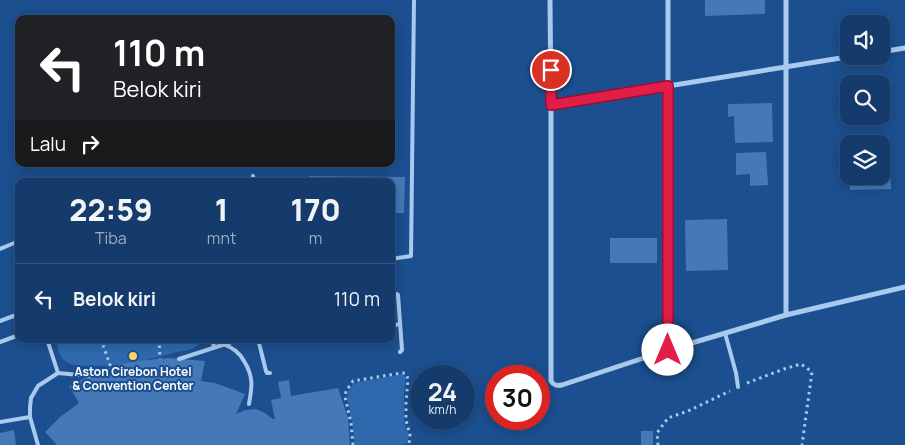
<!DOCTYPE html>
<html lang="id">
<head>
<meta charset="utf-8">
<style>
  :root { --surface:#143b6b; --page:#1d4271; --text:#f1f3f6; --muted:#9dadc1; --line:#33557e }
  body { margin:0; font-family:Manrope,sans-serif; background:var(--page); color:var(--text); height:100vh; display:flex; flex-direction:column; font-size:19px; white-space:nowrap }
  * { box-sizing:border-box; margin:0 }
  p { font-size:16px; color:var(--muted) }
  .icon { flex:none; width:28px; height:28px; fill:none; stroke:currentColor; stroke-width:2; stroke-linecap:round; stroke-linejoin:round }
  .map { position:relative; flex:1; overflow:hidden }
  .details { position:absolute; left:15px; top:178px; width:380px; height:165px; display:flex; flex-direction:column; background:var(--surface); border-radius:10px; box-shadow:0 2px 12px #0003,0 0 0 1px var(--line) }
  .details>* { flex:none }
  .banner { position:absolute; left:15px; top:15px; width:380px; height:152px; border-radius:10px; box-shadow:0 2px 12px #0003,0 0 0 1px var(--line); background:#202124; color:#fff; overflow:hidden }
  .buttons { position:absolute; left:840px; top:15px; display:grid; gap:10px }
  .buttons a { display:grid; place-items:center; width:50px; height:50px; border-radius:10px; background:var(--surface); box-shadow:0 2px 12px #0003,0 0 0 1px var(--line); font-size:25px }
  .speed { position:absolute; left:410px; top:365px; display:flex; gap:10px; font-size:25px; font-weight:700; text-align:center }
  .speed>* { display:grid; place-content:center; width:65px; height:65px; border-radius:50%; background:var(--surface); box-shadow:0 2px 12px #0003,0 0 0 1px var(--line); line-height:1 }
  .speed small { font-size:12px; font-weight:400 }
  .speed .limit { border:8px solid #d22; background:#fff; color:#111 }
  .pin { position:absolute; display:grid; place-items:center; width:42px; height:42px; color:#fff; margin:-21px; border:2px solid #fff; border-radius:50%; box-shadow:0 1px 5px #0007 }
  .me { position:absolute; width:55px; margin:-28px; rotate:0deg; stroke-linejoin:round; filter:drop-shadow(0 0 4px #0008) }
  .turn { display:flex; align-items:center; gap:18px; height:105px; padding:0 15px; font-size:22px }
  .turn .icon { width:65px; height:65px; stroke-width:2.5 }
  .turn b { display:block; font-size:35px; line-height:42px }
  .then { display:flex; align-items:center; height:48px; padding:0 15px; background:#0003; gap:10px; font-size:19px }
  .eta { display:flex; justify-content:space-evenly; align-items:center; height:85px; text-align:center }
  .eta b { font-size:30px; font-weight:800; line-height:35px }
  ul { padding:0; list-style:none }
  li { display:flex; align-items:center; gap:15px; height:70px; padding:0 15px; border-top:1px solid var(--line) }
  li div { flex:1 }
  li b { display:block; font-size:19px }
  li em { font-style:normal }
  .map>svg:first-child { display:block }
</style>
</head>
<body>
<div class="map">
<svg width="905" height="445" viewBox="0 0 905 445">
  <rect width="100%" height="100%" fill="#1b4f8f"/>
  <path fill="#2e69ad" d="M 58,339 L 202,339 C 201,342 201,343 198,345 C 193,350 183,351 177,352 C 148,360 119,367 89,366 C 83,366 76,366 70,364 C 60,360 56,349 58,339 Z
    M 402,374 L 404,375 L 406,379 L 404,393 L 404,420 L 406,429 L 409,435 L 407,444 L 399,445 L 355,445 L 352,423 L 347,397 L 348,392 L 354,383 Z"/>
  <path fill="#4478b7" d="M 705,0 L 765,0 L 765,14 L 705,16 Z
    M 772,103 L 773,142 L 735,143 L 734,116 L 728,117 L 728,104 Z
    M 766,152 L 768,185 L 750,186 L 750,174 L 736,175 L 736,153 Z
    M 881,160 L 890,160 L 891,189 L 850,190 L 850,176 L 881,176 Z
    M 309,176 L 405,177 L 404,213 L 391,213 L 391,181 L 309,181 Z
    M 727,219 L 728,270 L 686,271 L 685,220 Z
    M 610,238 L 657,238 L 657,263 L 610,263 Z
    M 170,358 L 205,361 L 201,381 L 215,383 L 245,394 L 236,414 L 245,410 L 256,409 L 265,413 L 273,419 L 275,419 L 271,400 L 281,398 L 278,382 L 289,380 L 291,396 L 338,388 L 348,418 L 350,445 L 57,445 L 45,432 L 60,417 L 79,403 L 69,386 L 93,374 L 118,365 L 136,361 Z
    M 14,430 L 16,445 L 0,445 L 0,433 Z
    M 641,431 L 653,431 L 653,445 L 641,445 Z"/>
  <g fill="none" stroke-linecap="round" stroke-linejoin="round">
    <path stroke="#a9c9ee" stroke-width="3" stroke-dasharray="2.5 4" stroke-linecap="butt" d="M 101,339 L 111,368
      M 159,339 L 160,359
      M 747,383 L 784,369 L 801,364 L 812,372 L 802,445
      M 353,445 L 351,423 L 345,397 L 346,391 L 353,381 L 401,373 L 405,373 L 407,376 L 408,379 L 406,403 L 406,420 L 410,435 L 409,445
      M 658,445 L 657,433 L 668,418 L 688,411 L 730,391"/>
    <path stroke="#a9c9ee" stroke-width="4" d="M 253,176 L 254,181
      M 0,249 L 19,241
      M 391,259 L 411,256 L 414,0
      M 397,294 L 398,295 L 402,350 L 400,352
      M 0,321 L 19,314
      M 391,326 L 400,324
      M 725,333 L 736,373 L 738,387
      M 47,339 L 58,373
      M 212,339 L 214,347
      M 258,339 L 266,371 L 267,373 L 270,373
      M 0,342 L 19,335
      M 223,344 C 233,348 239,352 244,361 C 254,377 252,387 249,404
      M 179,359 L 241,339
      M 0,422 L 30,417
      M 38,445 L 30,417 L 30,407 L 31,398 L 38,386 L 58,373 L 90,376"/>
    <path stroke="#a9c9ee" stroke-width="5" d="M 550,0 L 551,105 L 551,381 C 553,385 558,386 562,385 L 668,350 L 786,315 L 905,287
      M 668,0 L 668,350
      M 786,0 L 786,315
      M 881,52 L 905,48
      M 551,105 L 853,56"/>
  </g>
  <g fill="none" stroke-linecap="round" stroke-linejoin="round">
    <g stroke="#92132f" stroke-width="12">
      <path id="route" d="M 551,70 L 551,105 L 668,86 L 668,350"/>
    </g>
    <use href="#route" stroke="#e11d48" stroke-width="9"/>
  </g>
  <circle fill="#ffd166" stroke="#1b4f8f" stroke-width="2" cx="133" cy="356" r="5"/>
  <g text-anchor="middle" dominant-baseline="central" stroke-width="4" stroke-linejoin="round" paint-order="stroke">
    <g font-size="12" font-weight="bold" fill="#fff" stroke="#1b4f8f">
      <text x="133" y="371">Aston Cirebon Hotel<tspan x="133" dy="14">&amp; Convention Center</tspan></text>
    </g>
  </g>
</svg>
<div class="buttons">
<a><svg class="icon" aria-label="sound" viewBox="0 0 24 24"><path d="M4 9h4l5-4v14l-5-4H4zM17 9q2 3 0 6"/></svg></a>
<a><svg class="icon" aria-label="search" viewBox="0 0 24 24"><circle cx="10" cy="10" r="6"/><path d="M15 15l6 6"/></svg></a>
<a><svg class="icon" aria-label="layers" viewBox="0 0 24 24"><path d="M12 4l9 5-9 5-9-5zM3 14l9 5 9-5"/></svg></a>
</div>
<div class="speed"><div>24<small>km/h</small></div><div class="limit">30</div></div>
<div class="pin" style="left:551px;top:70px;background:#d93025"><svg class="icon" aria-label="arrive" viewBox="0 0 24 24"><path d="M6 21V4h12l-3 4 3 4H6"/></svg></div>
<svg class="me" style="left:668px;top:350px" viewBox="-20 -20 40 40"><circle r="19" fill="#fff"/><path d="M0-13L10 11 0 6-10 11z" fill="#e11d48"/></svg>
<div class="banner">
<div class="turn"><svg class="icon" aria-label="left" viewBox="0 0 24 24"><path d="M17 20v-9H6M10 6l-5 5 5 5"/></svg><div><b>110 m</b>Belok kiri</div></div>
<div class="then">Lalu<svg class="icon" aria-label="right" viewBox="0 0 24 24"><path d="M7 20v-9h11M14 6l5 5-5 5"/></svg></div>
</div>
<section class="details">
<div class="eta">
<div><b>22:59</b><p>Tiba</p></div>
<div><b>1</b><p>mnt</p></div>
<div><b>170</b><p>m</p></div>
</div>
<ul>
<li><svg class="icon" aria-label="left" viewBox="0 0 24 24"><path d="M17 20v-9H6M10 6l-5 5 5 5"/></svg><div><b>Belok kiri</b></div><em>110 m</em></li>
</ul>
</section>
</div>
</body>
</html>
